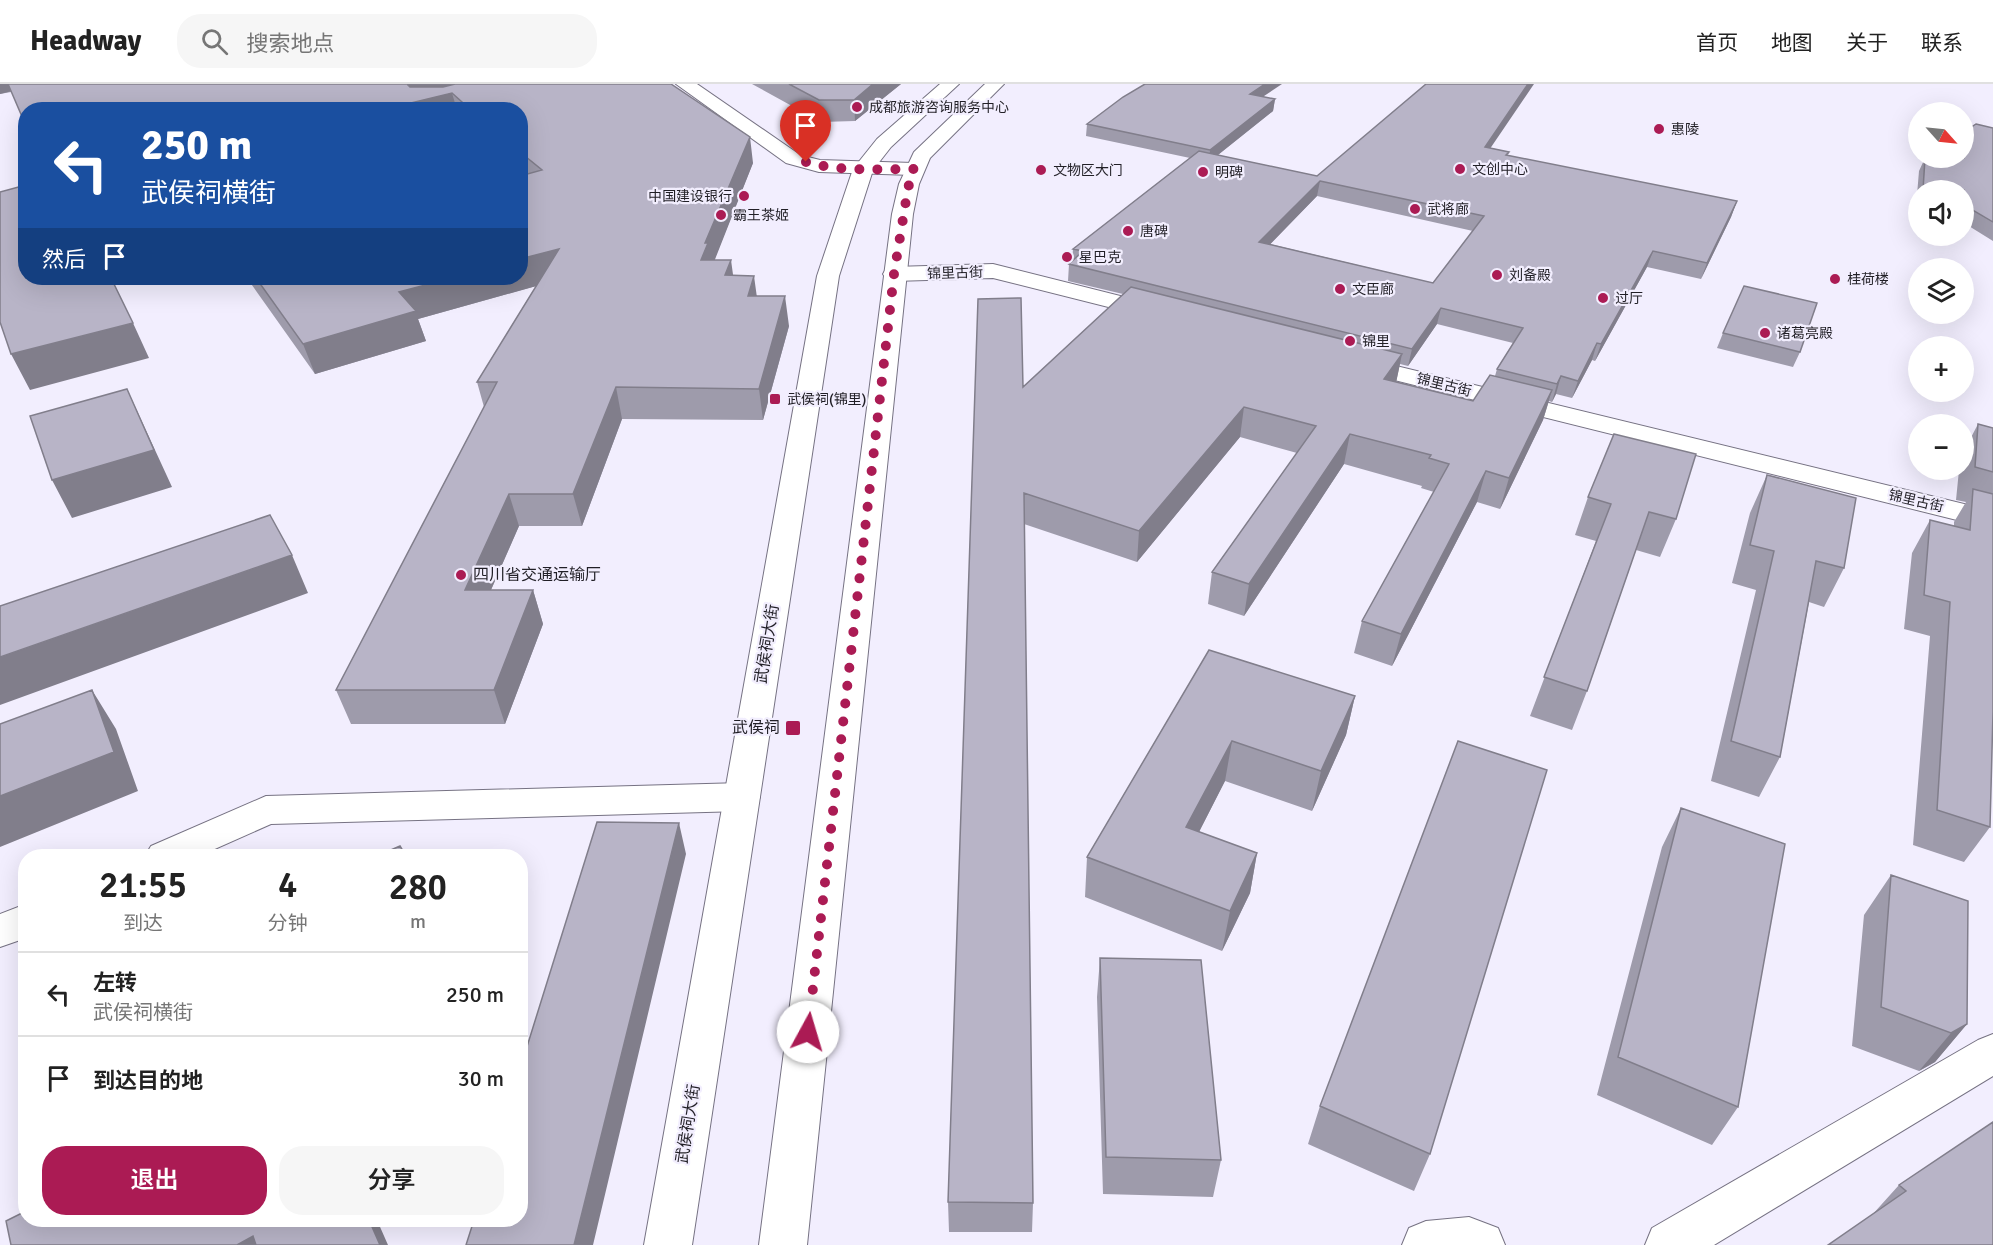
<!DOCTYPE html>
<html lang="zh">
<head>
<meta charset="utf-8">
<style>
  :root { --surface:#fff; --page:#f6f6f6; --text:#222; --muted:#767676; --line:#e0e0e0; --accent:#ab1b54 }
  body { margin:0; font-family:Signika,"Noto Sans SC",sans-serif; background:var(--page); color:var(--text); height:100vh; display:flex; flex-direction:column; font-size:22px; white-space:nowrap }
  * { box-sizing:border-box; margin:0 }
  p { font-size:20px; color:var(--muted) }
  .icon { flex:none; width:33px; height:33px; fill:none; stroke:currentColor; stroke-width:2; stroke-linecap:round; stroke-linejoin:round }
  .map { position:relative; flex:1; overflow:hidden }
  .panel { position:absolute; left:18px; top:765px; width:510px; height:378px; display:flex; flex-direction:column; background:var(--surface); border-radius:24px; box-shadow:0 6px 24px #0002 }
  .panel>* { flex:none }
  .guide { position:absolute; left:18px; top:18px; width:510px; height:183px; border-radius:24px; box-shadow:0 6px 24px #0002; background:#1a4fa0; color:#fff; overflow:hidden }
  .needle { width:39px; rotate:117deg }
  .buttons { position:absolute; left:1908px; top:18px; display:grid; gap:12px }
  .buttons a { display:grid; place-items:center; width:66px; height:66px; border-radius:50%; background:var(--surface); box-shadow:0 6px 24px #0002; font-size:30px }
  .pin { position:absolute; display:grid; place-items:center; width:51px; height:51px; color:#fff; margin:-62px -26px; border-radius:50% 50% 50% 0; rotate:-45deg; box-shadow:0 0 6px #0007 }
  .pin .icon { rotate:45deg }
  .me { position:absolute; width:66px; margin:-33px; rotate:6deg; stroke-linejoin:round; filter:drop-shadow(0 0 4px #0008) }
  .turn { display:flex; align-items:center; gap:21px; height:126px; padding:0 24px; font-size:27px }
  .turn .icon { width:78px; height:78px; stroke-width:2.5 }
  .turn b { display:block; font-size:42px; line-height:51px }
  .then { display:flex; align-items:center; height:57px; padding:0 24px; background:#0003; gap:12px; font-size:22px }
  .eta { display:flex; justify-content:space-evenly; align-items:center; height:102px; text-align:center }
  .eta b { font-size:36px; font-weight:600; line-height:42px }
  .cta { display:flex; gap:12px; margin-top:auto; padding:12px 24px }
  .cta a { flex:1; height:69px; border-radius:24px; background:var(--accent); color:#fff; font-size:24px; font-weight:600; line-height:69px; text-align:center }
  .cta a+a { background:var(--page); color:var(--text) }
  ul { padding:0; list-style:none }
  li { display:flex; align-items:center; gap:18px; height:84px; padding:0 24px; border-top:2px solid var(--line) }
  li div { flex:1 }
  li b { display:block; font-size:22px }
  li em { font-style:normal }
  header { display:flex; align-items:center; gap:36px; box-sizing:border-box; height:84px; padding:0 30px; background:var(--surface); border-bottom:2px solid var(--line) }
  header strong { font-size:28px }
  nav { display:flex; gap:33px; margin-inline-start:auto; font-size:21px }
  .search { width:420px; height:54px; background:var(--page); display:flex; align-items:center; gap:15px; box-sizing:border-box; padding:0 21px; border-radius:24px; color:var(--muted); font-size:22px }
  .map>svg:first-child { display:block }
</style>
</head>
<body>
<header>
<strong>Headway</strong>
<div class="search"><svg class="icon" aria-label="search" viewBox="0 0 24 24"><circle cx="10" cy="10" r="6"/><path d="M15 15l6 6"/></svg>搜索地点</div>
<nav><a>首页</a><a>地图</a><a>关于</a><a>联系</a></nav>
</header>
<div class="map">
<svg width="1993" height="1161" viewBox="0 0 1993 1161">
  <rect width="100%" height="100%" fill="#f2eefe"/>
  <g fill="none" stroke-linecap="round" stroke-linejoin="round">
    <g stroke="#767283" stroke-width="2">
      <path id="pedestrian" d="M 993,180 L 1168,224 L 1172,229 L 1168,234 L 1160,236 L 993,194 L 894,197 L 886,195 L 883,190 L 886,185 L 894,183 Z
        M 1355,272 L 1993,427 L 1993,445 L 1346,284 L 1343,279 L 1346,274 Z"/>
    </g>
    <g stroke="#767283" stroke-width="2">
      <path id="minor" d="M 676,0 L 697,0 L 800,71 L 820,76 L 913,79 L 920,81 L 923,85 L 920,89 L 913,91 L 819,88 L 786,79 Z
        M 742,699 L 755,703 L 760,713 L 755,723 L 742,727 L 271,740 L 199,772 L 145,772 L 151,762 L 266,712 Z
        M 26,820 L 26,854 L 0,863 L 0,830 Z
        M 1993,950 L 1993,992 L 1714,1161 L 1645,1161 L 1652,1144 L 1978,956 Z
        M 1469,1133 L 1498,1144 L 1505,1161 L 1402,1161 L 1409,1144 L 1426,1137 Z"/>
    </g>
    <g stroke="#767283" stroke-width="2">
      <path id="secondary" d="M 940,0 L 959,0 L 891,63 L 873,86 L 839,192 L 692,1161 L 644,1161 L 817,192 L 853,85 L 877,55 Z
        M 985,0 L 1004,0 L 930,74 L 919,100 L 913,130 L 807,1161 L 759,1161 L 892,130 L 899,100 L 914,68 Z"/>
    </g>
    <use href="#pedestrian" fill="#fff" fill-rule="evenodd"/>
    <use href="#minor" fill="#fff" fill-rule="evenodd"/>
    <use href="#secondary" fill="#fff" fill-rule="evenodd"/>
  </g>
  <path fill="#9e9bab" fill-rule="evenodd" d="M 0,0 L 671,0 L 753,79 L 714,176 L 757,212 L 789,242 L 763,336 L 622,335 L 582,442 L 519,442 L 491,506 L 533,506 L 543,540 L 505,640 L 351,640 L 336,606 L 484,323 L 477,298 L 536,202 L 418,235 L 426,257 L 315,290 L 247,194 L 520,194 L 523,91 L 520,89 L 520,26 L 26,26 L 11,8 L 0,10 Z
    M 752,0 L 901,0 L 855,37 L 821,38 Z
    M 1263,13 L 1275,15 L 1273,27 L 1218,71 L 1317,92 L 1491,64 L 1509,68 L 1508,72 L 1737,117 L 1731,133 L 1701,195 L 1647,183 L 1595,277 L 1592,276 L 1572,314 L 1556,310 L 1552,318 L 1549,317 L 1543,336 L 1500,425 L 1477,418 L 1392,582 L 1354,569 L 1362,537 L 1434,408 L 1421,404 L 1422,402 L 1344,380 L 1244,532 L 1208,520 L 1212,488 L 1297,369 L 1240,353 L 1137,478 L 1024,440 L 1033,1119 L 1032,1148 L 949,1148 L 948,1118 L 1023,303 L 1123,210 L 1068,197 L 1069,180 L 1072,177 L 1073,165 L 1190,74 L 1086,52 L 1087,40 ZM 1317,112 L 1473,147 L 1433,199 L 1270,160 ZM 1437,240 L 1513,259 L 1497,285 L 1495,292 L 1473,317 L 1396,298 L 1400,280 L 1408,282 Z
    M 1993,44 L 1993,157 L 1964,139 L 1964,106 L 1918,106 L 1918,123 L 1916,123 L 1919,87 L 1925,74 Z
    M 1723,249 L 1800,268 L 1793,283 L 1717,264 Z
    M 1978,340 L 1993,344 L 1993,628 L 1990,743 L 1964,778 L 1913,761 L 1930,552 L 1904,545 L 1912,469 L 1930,436 L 1954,442 L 1954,438 L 1966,418 L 1956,416 L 1959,386 L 1964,386 L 1964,367 Z
    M 1767,391 L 1844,484 L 1824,523 L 1809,518 L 1780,673 L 1759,713 L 1711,697 L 1756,506 L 1732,499 L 1750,429 Z
    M 1588,413 L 1676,435 L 1660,473 L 1636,466 L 1587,607 L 1572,646 L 1530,632 L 1596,457 L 1575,451 Z
    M 1209,566 L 1355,612 L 1346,651 L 1312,727 L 1225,697 L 1199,748 L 1257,769 L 1250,809 L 1222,867 L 1085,813 L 1087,773 Z
    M 1681,724 L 1738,1023 L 1712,1061 L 1597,1011 L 1662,763 Z
    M 1891,791 L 1967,940 L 1935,978 L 1919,987 L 1852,962 L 1864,831 Z
    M 1100,874 L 1221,1076 L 1213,1113 L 1103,1110 L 1097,913 Z
    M 1320,1022 L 1430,1070 L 1414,1107 L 1308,1060 Z
    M 1899,1101 L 1993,1161 L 1872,1131 Z"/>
  <path fill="#817e8b" d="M 0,0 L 9,0 L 12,7 L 0,10 Z
    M 409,0 L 496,0 L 452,9 L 457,26 L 382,26 Z
    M 873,0 L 901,0 L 855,37 L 854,16 Z
    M 1265,0 L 1282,0 L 1249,22 L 1250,10 Z
    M 1528,0 L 1534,0 L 1481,78 L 1485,63 Z
    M 1275,15 L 1273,27 L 1209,78 L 1210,66 Z
    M 750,53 L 753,79 L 712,183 L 701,176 L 705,159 Z
    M 1320,97 L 1317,112 L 1257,174 L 1259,158 Z
    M 1737,117 L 1731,133 L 1701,195 L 1707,179 Z
    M 559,165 L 565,194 L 418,235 L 426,257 L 315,290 L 303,260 L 399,208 L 452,194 L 520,194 L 520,175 Z
    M 1653,167 L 1647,183 L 1595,277 L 1601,260 Z
    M 731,176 L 735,205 L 725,191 Z
    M 754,192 L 758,221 L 748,212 Z
    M 785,212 L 789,242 L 763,336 L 759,305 Z
    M 1441,224 L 1437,240 L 1408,282 L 1412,265 Z
    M 133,239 L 149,274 L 30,306 L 11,270 Z
    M 1597,259 L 1592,276 L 1572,314 L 1578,297 Z
    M 1402,270 L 1396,299 L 1384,295 Z
    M 1561,292 L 1556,310 L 1552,318 L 1557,300 Z
    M 616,303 L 622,335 L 582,442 L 573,410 Z
    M 127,305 L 172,403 L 72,434 L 52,396 Z
    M 1552,306 L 1543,336 L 1500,425 L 1509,394 Z
    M 1244,323 L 1240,353 L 1137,478 L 1139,447 Z
    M 1350,350 L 1344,380 L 1244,532 L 1249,500 Z
    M 1486,387 L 1477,418 L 1392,582 L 1401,550 Z
    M 509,410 L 519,442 L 476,540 L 465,506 Z
    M 292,471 L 308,509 L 0,621 L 0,573 Z
    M 533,506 L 543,540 L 505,640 L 494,606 Z
    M 92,606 L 116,645 L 138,707 L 0,763 L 0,712 Z
    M 1355,612 L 1346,651 L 1312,727 L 1321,687 Z
    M 1232,657 L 1225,697 L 1181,783 L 1186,743 Z
    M 679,739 L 686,770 L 593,1161 L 574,1161 Z
    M 1257,769 L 1250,809 L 1222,867 L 1230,827 Z
    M 1967,940 L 1935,978 L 1919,987 L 1951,949 Z
    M 369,1136 L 377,1136 L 388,1161 L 380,1161 Z
    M 253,1152 L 259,1161 L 237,1161 Z"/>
  <path fill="#b8b4c7" stroke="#817e8b" stroke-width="1.5" fill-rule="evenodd" d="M 8,0 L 409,0 L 408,1 L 410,3 L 443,3 L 455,0 L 671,0 L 750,53 L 705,159 L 708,159 L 701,176 L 731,176 L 725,191 L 754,192 L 748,212 L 785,212 L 759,305 L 616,303 L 573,410 L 509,410 L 465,506 L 533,506 L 494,606 L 336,606 L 497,298 L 477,298 L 559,165 L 520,175 L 520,92 L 542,86 L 520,68 L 520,26 L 471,26 L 452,9 L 382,26 L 26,26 L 26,42 Z
    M 789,0 L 873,0 L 854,16 L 819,16 Z
    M 1145,0 L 1265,0 L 1250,10 L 1275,15 L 1210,66 L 1087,40 L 1123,13 Z
    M 1426,0 L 1528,0 L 1485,63 L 1509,68 L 1506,71 L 1737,117 L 1707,179 L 1653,167 L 1601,260 L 1597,259 L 1578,297 L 1561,292 L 1557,300 L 1497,285 L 1523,244 L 1441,224 L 1412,265 L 1069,180 L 1083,167 L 1073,165 L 1199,67 L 1317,92 ZM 1320,97 L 1484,132 L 1433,199 L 1259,158 Z
    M 1976,40 L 1993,44 L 1993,138 L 1964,121 L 1964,106 L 1923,106 L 1925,74 L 1964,74 L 1964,48 Z
    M 26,101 L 26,194 L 111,194 L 133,239 L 11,270 L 0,238 L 0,108 Z
    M 256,194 L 452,194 L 399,208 L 416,227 L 303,260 Z
    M 1744,202 L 1817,219 L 1800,268 L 1723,249 Z
    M 1131,203 L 1402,270 L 1384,295 L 1473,317 L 1490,291 L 1552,306 L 1509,394 L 1486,387 L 1401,550 L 1362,537 L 1449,380 L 1429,374 L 1431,371 L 1350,350 L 1249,500 L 1212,488 L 1316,342 L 1244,323 L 1139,447 L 1024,409 L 1033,1119 L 948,1118 L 978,215 L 1021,214 L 1023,303 Z
    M 127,305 L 154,366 L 52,396 L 30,332 Z
    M 1978,340 L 1993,344 L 1993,388 L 1975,383 Z
    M 1614,350 L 1696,370 L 1676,435 L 1649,428 L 1587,607 L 1544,593 L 1611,420 L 1588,413 Z
    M 1767,391 L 1856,414 L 1844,484 L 1816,477 L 1780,673 L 1731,657 L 1774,467 L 1750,461 Z
    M 1973,405 L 1993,410 L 1993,628 L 1990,743 L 1937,726 L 1950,518 L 1924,511 L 1930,436 L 1970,446 Z
    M 270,431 L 292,471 L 0,573 L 0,522 Z
    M 1209,566 L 1355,612 L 1321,687 L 1232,657 L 1186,743 L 1257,769 L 1230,827 L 1087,773 Z
    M 92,606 L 114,668 L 0,712 L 0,640 Z
    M 1458,657 L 1547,686 L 1430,1070 L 1320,1022 Z
    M 1681,724 L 1785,760 L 1738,1023 L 1618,973 Z
    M 597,738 L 679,739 L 574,1161 L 466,1161 L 474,1136 L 520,1136 L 520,985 Z
    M 400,762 L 406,772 L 377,772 Z
    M 1891,791 L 1968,817 L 1967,940 L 1951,949 L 1881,923 Z
    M 1100,874 L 1201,876 L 1221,1076 L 1106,1073 Z
    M 1993,1038 L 1993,1161 L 1828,1161 L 1906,1107 L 1899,1101 Z
    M 26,1127 L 26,1136 L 369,1136 L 380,1161 L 256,1161 L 253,1152 L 237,1161 L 11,1161 L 6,1137 Z"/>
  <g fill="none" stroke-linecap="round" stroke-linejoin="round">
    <path stroke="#ab1b54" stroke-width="10" stroke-dasharray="0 18" d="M 806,78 C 840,88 878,85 914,85 L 908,104 L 894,190 L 808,948"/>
  </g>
  <g fill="#ab1b54" stroke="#f2eefe" stroke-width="2">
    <circle cx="857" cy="23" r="6"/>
    <circle cx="1659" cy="45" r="6"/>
    <circle cx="1460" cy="85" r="6"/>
    <circle cx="1041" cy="86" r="6"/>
    <circle cx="1203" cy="88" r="6"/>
    <circle cx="744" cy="112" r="6"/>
    <circle cx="1415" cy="125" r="6"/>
    <circle cx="721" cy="131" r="6"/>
    <circle cx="1128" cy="147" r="6"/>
    <circle cx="1067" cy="173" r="6"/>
    <circle cx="1497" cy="191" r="6"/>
    <circle cx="1835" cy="195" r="6"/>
    <circle cx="1340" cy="205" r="6"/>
    <circle cx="1603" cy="214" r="6"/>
    <circle cx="1765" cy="249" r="6"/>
    <circle cx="1350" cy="257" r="6"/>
    <rect x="769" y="309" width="12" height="12" rx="3"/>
    <circle cx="461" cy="491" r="6"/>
    <rect x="785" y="636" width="16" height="16" rx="3"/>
  </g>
  <g text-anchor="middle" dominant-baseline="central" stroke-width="4.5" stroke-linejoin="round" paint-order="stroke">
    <g font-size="14" fill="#211f26" stroke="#f2eefe" text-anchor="start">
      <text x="869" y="23">成都旅游咨询服务中心</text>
      <text x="1671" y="45">惠陵</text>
      <text x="1472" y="85">文创中心</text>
      <text x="1053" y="86">文物区大门</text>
      <text x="1215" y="88">明碑</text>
      <text x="732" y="112" text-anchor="end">中国建设银行</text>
      <text x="1427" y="125">武将廊</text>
      <text x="733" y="131">霸王茶姬</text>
      <text x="1140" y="147">唐碑</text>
      <text x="1079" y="173">星巴克</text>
      <text x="1509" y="191">刘备殿</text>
      <text x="1847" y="195">桂荷楼</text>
      <text x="1352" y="205">文臣廊</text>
      <text x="1615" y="214">过厅</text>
      <text x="1777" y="249">诸葛亮殿</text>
      <text x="1362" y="257">锦里</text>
      <text x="787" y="315">武侯祠(锦里)</text>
    </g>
    <g font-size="14" fill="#211f26" stroke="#f2eefe">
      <text transform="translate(955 189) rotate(-2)">锦里古街</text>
      <text transform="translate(1444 301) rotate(14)">锦里古街</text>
      <text transform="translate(1916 417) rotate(13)">锦里古街</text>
    </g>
    <g font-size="16" fill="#211f26" stroke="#f2eefe" text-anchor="start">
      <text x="473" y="491">四川省交通运输厅</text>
      <text x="780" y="644" text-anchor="end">武侯祠</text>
    </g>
    <g font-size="16" fill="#211f26" stroke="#f2eefe">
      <text transform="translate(767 560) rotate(-81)">武侯祠大街</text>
      <text transform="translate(688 1040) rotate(-81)">武侯祠大街</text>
    </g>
  </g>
</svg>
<div class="buttons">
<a><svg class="needle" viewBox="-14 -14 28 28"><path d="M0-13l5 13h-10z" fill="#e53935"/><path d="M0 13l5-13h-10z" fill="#767676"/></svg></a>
<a><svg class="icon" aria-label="sound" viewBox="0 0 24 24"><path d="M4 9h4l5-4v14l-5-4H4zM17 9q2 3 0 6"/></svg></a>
<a><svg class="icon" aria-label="layers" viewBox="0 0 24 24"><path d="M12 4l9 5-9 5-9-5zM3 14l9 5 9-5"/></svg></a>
<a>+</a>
<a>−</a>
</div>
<div class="pin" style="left:806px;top:78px;background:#d93025"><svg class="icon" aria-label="arrive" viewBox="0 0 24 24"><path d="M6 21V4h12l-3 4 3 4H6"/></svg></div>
<svg class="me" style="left:808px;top:948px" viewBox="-20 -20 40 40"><circle r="19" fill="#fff"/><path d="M0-13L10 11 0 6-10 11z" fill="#ab1b54"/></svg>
<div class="guide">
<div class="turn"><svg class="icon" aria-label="left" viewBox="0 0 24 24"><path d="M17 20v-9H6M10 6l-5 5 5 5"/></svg><div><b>250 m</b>武侯祠横街</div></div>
<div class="then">然后<svg class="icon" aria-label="arrive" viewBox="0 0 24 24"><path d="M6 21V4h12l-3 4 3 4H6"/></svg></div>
</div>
<section class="panel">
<div class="eta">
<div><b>21:55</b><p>到达</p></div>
<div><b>4</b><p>分钟</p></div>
<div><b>280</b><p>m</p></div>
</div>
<ul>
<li><svg class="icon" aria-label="left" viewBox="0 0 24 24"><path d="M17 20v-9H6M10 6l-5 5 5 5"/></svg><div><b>左转</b><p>武侯祠横街</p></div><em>250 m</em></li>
<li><svg class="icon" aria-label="arrive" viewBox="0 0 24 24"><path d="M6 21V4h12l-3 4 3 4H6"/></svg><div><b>到达目的地</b></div><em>30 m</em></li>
</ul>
<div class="cta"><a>退出</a><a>分享</a></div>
</section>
</div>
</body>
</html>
